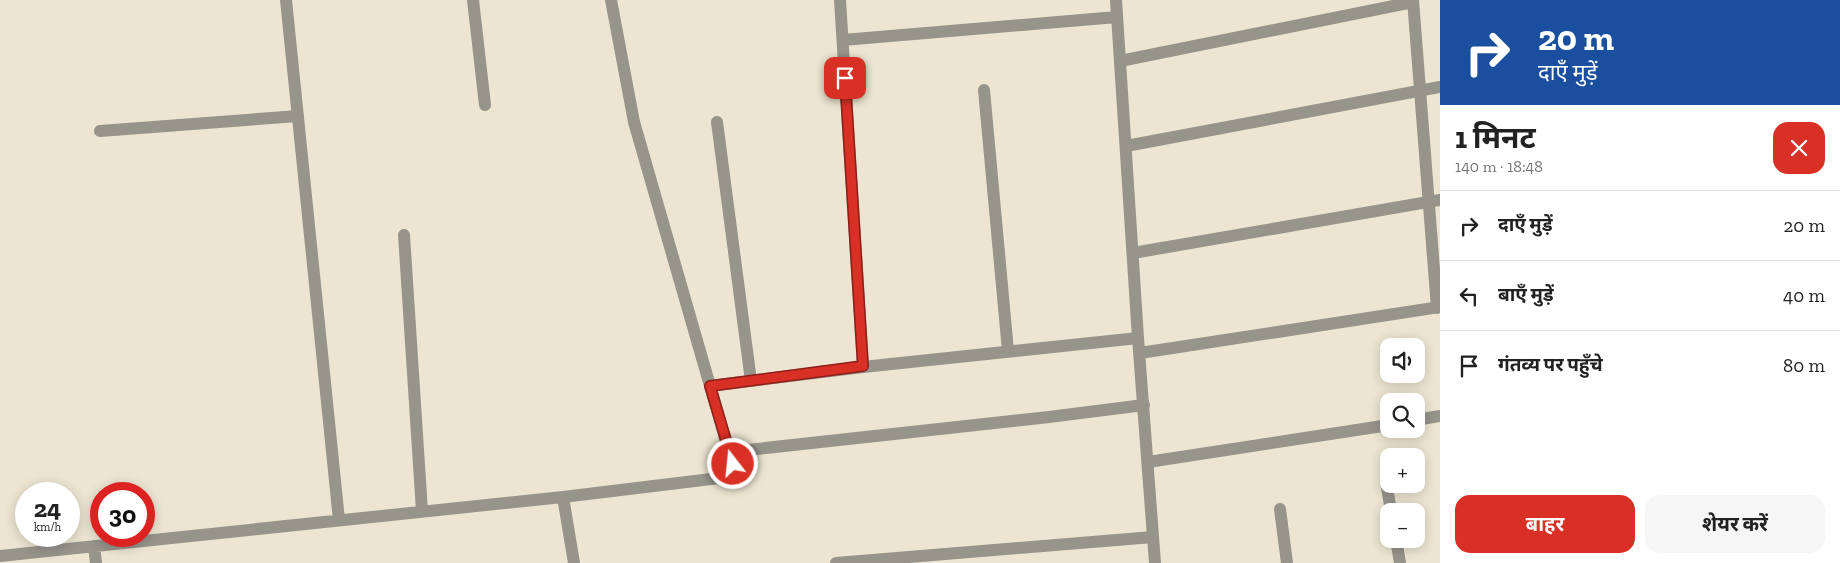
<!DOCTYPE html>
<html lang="hi">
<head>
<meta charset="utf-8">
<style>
  :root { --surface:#fff; --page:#f6f6f6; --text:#222; --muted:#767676; --line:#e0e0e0; --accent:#d93025 }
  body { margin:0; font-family:"Zilla Slab","Noto Sans Devanagari",serif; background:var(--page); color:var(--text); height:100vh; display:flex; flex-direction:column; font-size:19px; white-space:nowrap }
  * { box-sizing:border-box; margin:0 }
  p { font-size:16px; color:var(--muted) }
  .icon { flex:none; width:28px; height:28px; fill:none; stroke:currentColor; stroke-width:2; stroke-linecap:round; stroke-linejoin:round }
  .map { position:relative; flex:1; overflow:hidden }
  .sheet { display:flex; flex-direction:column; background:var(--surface); width:400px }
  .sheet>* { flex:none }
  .hud { background:#1a4fa0; color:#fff; overflow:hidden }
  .tools { position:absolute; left:1380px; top:338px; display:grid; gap:10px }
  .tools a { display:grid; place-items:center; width:45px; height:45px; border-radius:10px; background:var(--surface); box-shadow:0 2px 12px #0003; font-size:25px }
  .speed { position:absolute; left:15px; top:482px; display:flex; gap:10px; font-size:25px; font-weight:700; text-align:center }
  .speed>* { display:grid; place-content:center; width:65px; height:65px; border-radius:50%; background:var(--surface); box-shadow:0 2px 12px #0003; line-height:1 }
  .speed small { font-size:12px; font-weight:400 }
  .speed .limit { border:8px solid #d22; background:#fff; color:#111 }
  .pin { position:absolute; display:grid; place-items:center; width:42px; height:42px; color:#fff; margin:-21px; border-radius:10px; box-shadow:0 2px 8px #0006 }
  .me { position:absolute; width:55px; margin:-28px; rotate:344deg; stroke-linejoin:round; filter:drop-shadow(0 0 4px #0008) }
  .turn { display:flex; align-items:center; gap:18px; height:105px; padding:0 15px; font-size:22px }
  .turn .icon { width:65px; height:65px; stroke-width:2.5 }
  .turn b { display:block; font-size:35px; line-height:42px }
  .round { display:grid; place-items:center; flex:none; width:52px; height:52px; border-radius:15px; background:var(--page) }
  .headline { display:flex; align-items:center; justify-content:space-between; height:85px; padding:0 15px }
  h1 { font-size:30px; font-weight:700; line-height:38px }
  .button { display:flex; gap:10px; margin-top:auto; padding:10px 15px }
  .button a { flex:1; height:58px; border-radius:15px; background:var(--accent); color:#fff; font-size:20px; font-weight:700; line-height:58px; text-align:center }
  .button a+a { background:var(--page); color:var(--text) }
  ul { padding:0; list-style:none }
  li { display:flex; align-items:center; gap:15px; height:70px; padding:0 15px; border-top:1px solid var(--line) }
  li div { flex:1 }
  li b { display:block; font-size:19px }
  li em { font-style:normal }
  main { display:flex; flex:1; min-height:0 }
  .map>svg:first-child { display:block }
</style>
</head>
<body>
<main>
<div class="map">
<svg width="1440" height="563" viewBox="0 0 1440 563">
  <rect width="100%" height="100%" fill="#ede5d2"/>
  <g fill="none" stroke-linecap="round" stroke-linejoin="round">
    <path stroke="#96948b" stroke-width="12" d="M 286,0 L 339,520
      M 473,0 L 485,105
      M 840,0 L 863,367
      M 1116,0 L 1138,338 L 1155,563
      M 1413,0 L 1437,308
      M 843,40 L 1117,17
      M 1120,61 L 1413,2
      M 984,90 L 1008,351
      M 717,122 L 751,381
      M 100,131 L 298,116
      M 1126,146 L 1440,87
      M 404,235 L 422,511
      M 1133,253 L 1440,200
      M 1140,353 L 1440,307
      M 710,386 L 863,367 L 1138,338
      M 1416,420 L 1440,416
      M 729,452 L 1049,417 L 1144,405
      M 1148,462 L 1389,425
      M 1386,482 L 1391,511
      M 563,497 L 574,563
      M 1280,509 L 1287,563
      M 1396,539 L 1400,563
      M 94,546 L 96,563
      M 0,556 L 563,497 L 736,476 L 634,122 L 611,0
      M 836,563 L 1153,537"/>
  </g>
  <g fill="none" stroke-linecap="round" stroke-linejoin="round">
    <g stroke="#8d1f18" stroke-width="12">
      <path id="route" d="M 733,464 L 710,386 L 863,366 L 845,78"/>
    </g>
    <use href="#route" stroke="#d93025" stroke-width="9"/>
  </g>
</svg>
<div class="tools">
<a><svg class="icon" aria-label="sound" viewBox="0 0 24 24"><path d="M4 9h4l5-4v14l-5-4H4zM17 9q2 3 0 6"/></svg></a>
<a><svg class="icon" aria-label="search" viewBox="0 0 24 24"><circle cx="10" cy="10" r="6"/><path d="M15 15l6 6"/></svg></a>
<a>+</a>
<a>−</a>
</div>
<div class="speed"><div>24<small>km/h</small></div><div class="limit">30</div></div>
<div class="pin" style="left:845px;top:78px;background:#d93025"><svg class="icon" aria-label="arrive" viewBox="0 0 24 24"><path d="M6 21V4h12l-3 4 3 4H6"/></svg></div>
<svg class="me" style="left:733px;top:464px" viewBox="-20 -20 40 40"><circle r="17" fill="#d93025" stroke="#fff" stroke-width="3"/><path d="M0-11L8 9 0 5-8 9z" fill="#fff"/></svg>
</div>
<section class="sheet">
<div class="hud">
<div class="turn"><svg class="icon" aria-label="right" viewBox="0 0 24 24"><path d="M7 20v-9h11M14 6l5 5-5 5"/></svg><div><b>20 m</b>दाएँ मुड़ें</div></div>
</div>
<div class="headline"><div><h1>1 मिनट</h1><p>140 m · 18:48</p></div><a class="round" style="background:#d93025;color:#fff"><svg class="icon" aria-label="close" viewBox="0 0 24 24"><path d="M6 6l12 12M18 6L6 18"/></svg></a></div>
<ul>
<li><svg class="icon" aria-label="right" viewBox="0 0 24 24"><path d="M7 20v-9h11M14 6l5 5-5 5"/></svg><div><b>दाएँ मुड़ें</b></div><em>20 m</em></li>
<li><svg class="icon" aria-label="left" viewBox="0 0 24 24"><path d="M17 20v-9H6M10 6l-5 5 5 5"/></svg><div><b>बाएँ मुड़ें</b></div><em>40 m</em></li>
<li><svg class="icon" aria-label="arrive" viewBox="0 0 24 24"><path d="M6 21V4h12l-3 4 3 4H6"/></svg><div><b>गंतव्य पर पहुँचे</b></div><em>80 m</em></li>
</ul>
<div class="button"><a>बाहर</a><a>शेयर करें</a></div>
</section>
</main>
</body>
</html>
